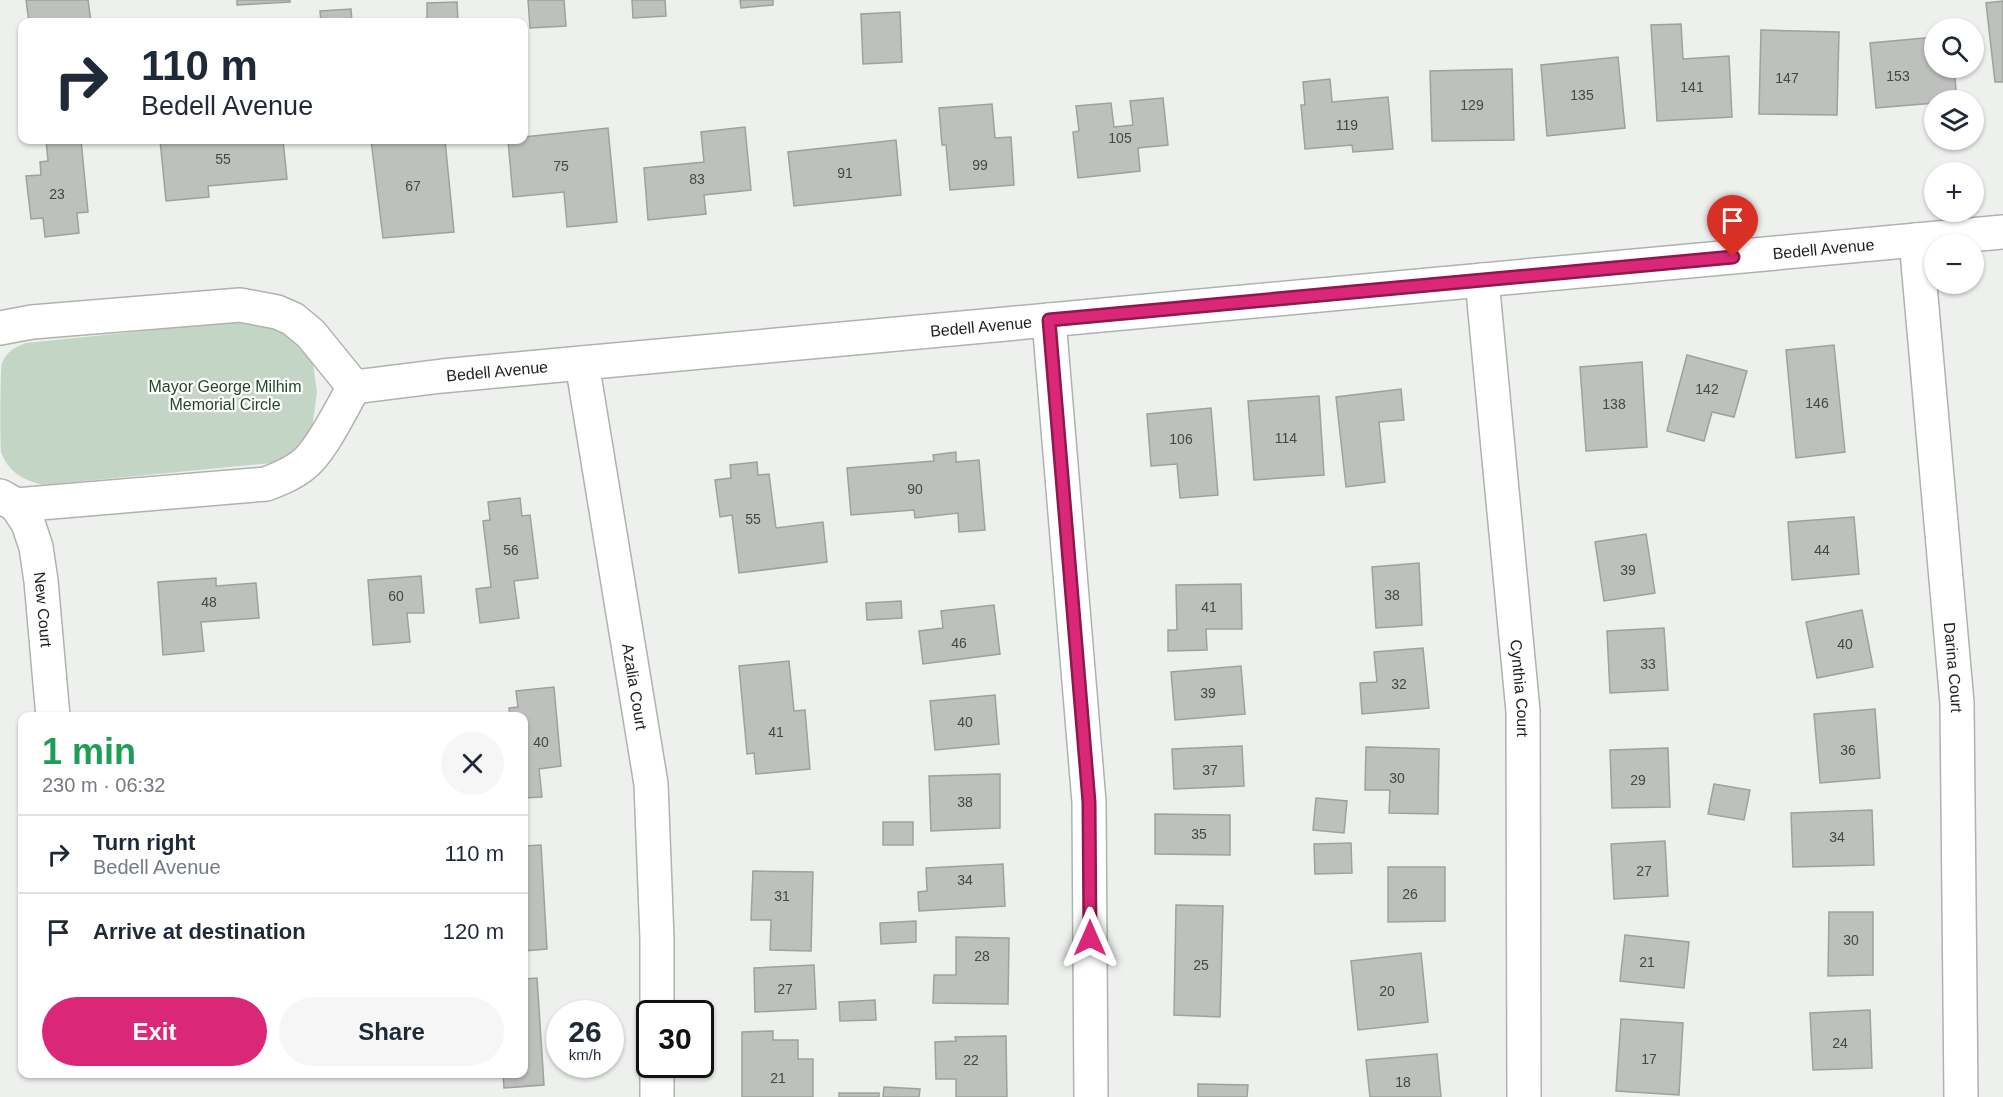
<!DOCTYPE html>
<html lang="en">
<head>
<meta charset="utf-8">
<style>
  :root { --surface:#fff; --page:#f6f6f7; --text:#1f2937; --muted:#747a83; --line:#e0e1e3; --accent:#db2777 }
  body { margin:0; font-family:Arial,sans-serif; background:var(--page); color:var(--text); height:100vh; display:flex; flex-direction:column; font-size:22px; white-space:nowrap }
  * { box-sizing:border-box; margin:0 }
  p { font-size:20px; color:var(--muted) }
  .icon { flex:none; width:33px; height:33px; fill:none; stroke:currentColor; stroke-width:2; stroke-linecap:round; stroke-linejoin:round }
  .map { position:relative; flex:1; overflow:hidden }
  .panel { position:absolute; left:18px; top:712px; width:510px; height:366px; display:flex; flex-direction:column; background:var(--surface); border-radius:12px; box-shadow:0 2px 4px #0004 }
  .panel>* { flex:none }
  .guide { position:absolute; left:18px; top:18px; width:510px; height:126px; border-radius:12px; box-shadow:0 2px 4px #0004; background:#fff; color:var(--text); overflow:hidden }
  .controls { position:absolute; left:1924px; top:18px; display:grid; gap:12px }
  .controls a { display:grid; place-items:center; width:60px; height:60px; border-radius:50%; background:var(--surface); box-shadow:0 2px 4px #0004; font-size:30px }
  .speed { position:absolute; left:546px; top:1000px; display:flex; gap:12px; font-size:30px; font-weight:700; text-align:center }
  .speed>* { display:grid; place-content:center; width:78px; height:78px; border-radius:50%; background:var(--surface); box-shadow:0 2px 4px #0004; line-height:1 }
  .speed small { font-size:15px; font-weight:400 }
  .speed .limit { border:3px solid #111; border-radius:9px; background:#fff; color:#111 }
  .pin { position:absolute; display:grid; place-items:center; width:51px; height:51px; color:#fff; margin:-62px -26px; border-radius:50% 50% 50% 0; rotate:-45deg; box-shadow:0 0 6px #0007 }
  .pin .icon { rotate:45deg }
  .me { position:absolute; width:66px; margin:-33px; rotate:0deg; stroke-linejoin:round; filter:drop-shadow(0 0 4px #0008) }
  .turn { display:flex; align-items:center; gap:21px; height:126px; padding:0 24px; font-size:27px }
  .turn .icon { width:78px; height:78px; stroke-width:2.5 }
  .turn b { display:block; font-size:42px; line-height:51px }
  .round { display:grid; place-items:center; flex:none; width:63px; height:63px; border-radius:32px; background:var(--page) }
  .headline { display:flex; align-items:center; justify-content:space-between; height:102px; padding:0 24px }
  h1 { font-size:36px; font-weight:700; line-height:45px; color:#1e9e55 }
  .cta { display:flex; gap:12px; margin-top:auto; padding:12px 24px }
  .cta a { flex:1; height:69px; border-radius:36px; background:var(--accent); color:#fff; font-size:24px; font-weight:700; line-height:69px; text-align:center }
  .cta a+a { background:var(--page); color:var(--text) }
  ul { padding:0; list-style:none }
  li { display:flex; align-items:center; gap:18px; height:78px; padding:0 24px; border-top:2px solid var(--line) }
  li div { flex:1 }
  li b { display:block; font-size:22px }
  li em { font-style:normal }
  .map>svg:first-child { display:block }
</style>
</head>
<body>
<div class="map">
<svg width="2003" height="1097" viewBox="0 0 2003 1097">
  <rect width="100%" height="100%" fill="#edf0ed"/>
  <path fill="#c3d6c5" d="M 251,320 L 276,322 L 311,350 L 317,392 L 311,436 L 290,457 L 272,463 L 43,485 C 23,480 8,472 1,452 C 0,444 0,369 2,363 C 7,351 15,347 26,343 Z"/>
  <path fill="#bdc0bd" stroke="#9ea19e" stroke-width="1.5" d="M 26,0 L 88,0 L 91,22 L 29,22 Z
    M 237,0 L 290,0 L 290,2 L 237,5 Z
    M 528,0 L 564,0 L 566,26 L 530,28 Z
    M 632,0 L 665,0 L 666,16 L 633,18 Z
    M 740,0 L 773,0 L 773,5 L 741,8 Z
    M 2003,1 L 2003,82 L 1995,82 L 1986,3 Z
    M 457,2 L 458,22 L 427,22 L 427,3 Z
    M 351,9 L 352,22 L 321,22 L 320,11 Z
    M 900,12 L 902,62 L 863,64 L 861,14 Z
    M 1681,24 L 1683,59 L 1729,56 L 1732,117 L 1657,121 L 1651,25 Z
    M 1761,30 L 1839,32 L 1837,115 L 1759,114 Z
    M 1935,37 L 1935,68 L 1954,68 L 1957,100 L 1935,100 L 1935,103 L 1876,108 L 1870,43 Z
    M 1618,57 L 1625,128 L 1547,136 L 1541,65 Z
    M 1512,69 L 1514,140 L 1432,141 L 1430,71 Z
    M 1330,79 L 1332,102 L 1388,97 L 1393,149 L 1353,152 L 1352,145 L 1305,149 L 1301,105 L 1305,105 L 1303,82 Z
    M 1163,98 L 1168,145 L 1138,148 L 1140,171 L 1078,178 L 1073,132 L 1079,131 L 1076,106 L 1111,103 L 1114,127 L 1133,125 L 1130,101 Z
    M 992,104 L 995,138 L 1011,137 L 1014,185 L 950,190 L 946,145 L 942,145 L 939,108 Z
    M 745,127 L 751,190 L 704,195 L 706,214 L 648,220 L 644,168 L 704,162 L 701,132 Z
    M 608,128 L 617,222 L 567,227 L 564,192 L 513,197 L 508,140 L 524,140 L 524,137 Z
    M 46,140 L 81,140 L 88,212 L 77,213 L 79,233 L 45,237 L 43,218 L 31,219 L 26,176 L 41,175 L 40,162 L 48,161 Z
    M 160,140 L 283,140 L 287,179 L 208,186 L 209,197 L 166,201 Z
    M 371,140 L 445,140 L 454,232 L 383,238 Z
    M 896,140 L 901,195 L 794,206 L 788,152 Z
    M 1834,345 L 1845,452 L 1796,458 L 1786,350 Z
    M 1687,355 L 1747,371 L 1734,417 L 1712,412 L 1704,441 L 1667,431 Z
    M 1642,362 L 1647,447 L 1586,451 L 1580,367 Z
    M 1401,389 L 1404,420 L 1379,422 L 1385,482 L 1346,487 L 1336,397 Z
    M 1319,396 L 1324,475 L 1254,480 L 1248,401 Z
    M 1211,408 L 1218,495 L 1180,498 L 1177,464 L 1151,466 L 1147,414 Z
    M 956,452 L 956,462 L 979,460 L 985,530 L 959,532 L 958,513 L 915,518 L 914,510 L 851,515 L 847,468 L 934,461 L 933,455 Z
    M 757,462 L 758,475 L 769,474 L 776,528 L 823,522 L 827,562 L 739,573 L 732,515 L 720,517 L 715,480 L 731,478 L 730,465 Z
    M 520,498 L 522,516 L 530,515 L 538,578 L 514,581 L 519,618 L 480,623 L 476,589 L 491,587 L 483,521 L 490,520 L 488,502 Z
    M 1854,517 L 1859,574 L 1792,580 L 1788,522 Z
    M 1646,534 L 1655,593 L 1604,601 L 1595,542 Z
    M 1419,563 L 1422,625 L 1376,628 L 1372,567 Z
    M 421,576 L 424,613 L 407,613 L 410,642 L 373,645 L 368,580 Z
    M 216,578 L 216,586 L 256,583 L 259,618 L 201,622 L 204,651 L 163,655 L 158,582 Z
    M 1241,584 L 1242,629 L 1206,629 L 1207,650 L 1168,651 L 1168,630 L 1177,630 L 1176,585 Z
    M 901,601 L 902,618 L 867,620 L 866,603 Z
    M 994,605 L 1000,654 L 923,664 L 919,631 L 943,628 L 941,611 Z
    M 1862,610 L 1873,667 L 1817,678 L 1806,622 Z
    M 1664,628 L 1668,690 L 1610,693 L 1607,631 Z
    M 1423,648 L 1429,708 L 1362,714 L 1360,683 L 1377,682 L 1374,652 Z
    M 789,661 L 794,711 L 805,710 L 810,769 L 756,774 L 754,753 L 747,754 L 739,666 Z
    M 1241,666 L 1245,714 L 1175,720 L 1171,672 Z
    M 554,687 L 561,766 L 539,769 L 542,797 L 524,798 L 524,717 L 510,717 L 509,708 L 518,707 L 516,691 Z
    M 995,695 L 999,744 L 935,750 L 930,701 Z
    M 1875,709 L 1880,778 L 1820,783 L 1814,714 Z
    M 1242,746 L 1244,786 L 1174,789 L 1172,749 Z
    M 1366,747 L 1439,749 L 1438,814 L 1389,813 L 1390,790 L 1365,790 Z
    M 1668,748 L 1670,807 L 1612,808 L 1610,750 Z
    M 1000,774 L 1000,828 L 931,831 L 929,776 Z
    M 1714,784 L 1750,790 L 1744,820 L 1708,814 Z
    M 1316,798 L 1347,801 L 1344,833 L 1313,830 Z
    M 1872,810 L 1874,865 L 1793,867 L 1791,813 Z
    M 1155,814 L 1230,815 L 1230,855 L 1155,854 Z
    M 883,822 L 913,822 L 913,845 L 883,845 Z
    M 1665,841 L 1668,896 L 1614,899 L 1611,844 Z
    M 1351,843 L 1352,873 L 1315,874 L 1314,844 Z
    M 541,845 L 547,949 L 524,951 L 524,846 Z
    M 1003,864 L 1005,906 L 919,911 L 918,892 L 927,891 L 926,868 Z
    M 1388,867 L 1445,867 L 1445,921 L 1388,922 Z
    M 753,871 L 813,872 L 811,951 L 770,950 L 771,920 L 751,920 Z
    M 1176,905 L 1223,906 L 1220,1017 L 1174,1015 Z
    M 1829,912 L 1873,912 L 1873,975 L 1828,976 Z
    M 916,921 L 916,942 L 881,944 L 880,923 Z
    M 1625,935 L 1689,942 L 1684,988 L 1620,981 Z
    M 956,937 L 1009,938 L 1008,1004 L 933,1003 L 934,975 L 956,975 Z
    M 1421,953 L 1428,1022 L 1358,1030 L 1351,961 Z
    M 814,965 L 816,1009 L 755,1012 L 754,968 Z
    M 537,978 L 544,1085 L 504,1088 L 503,1074 L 524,1074 L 524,979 Z
    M 875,1000 L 876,1020 L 840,1021 L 839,1002 Z
    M 1870,1010 L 1872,1068 L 1813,1070 L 1810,1013 Z
    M 1621,1019 L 1683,1023 L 1679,1095 L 1616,1091 Z
    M 773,1031 L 773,1040 L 798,1040 L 798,1059 L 813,1059 L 813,1097 L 742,1097 L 742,1032 Z
    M 1006,1036 L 1007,1097 L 956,1097 L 956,1079 L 936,1079 L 935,1042 L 956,1041 L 955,1037 Z
    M 1437,1054 L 1441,1097 L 1370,1097 L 1366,1060 Z
    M 1198,1084 L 1248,1085 L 1247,1097 L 1198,1097 Z
    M 884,1087 L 920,1089 L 919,1097 L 883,1097 Z
    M 839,1093 L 879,1093 L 879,1097 L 839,1097 Z"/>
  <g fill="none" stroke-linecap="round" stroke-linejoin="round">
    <g stroke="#afb2af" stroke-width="36">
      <g id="street">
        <path id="s1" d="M 1916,240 L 1957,703 L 1961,1097"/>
        <path id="s2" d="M 1482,280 L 1523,711 L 1524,1097"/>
        <path d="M 1049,320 L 1089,802 L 1091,1097"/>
        <path d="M 0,328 L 32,322 L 240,305 L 277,312 L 293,319 L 311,334 L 354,387"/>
        <path id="s3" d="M 582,363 L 651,784 L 657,939 L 657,1014"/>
        <path id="s4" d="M 354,387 L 442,376 L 582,363 L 2003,232"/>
        <path d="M 0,496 L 16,505 L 266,484 C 279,479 292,474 303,465 C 321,452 342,407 354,387"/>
        <path id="s5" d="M 16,505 L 28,523 L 36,547 L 41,581 L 53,717"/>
        <path d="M 657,1097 L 657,1065"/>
      </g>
    </g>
    <use href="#street" stroke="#fff" stroke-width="33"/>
  </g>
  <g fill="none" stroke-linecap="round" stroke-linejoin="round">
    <g stroke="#8e194d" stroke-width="15">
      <path id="route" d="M 1090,938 L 1089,802 L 1049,320 L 1733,257"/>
    </g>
    <use href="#route" stroke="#db2777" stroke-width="10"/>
  </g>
  <g text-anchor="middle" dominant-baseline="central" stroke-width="4.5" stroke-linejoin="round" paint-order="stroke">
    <g font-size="14" fill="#464746">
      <text x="1898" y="76">153</text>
      <text x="1787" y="78">147</text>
      <text x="1692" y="87">141</text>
      <text x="1582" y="95">135</text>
      <text x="1472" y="105">129</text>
      <text x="1347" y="125">119</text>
      <text x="1120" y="138">105</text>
      <text x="223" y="159">55</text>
      <text x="980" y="165">99</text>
      <text x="561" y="166">75</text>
      <text x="845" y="173">91</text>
      <text x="697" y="179">83</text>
      <text x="413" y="186">67</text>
      <text x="57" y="194">23</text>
      <text x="1707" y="389">142</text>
      <text x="1817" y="403">146</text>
      <text x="1614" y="404">138</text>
      <text x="1286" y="438">114</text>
      <text x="1181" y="439">106</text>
      <text x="915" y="489">90</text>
      <text x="753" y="519">55</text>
      <text x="511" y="550">56</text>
      <text x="1822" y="550">44</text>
      <text x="1628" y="570">39</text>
      <text x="1392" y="595">38</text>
      <text x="396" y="596">60</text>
      <text x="209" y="602">48</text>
      <text x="1209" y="607">41</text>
      <text x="959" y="643">46</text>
      <text x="1845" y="644">40</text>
      <text x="1648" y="664">33</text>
      <text x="1399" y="684">32</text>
      <text x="1208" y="693">39</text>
      <text x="965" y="722">40</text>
      <text x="776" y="732">41</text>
      <text x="541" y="742">40</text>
      <text x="1848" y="750">36</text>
      <text x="1210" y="770">37</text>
      <text x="1397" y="778">30</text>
      <text x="1638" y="780">29</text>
      <text x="965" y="802">38</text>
      <text x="1199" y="834">35</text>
      <text x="1837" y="837">34</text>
      <text x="1644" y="871">27</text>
      <text x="965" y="880">34</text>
      <text x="1410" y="894">26</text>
      <text x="782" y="896">31</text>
      <text x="1851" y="940">30</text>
      <text x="982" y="956">28</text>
      <text x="1647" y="962">21</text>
      <text x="1201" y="965">25</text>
      <text x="785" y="989">27</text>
      <text x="1387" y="991">20</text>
      <text x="1840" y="1043">24</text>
      <text x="1649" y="1059">17</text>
      <text x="971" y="1060">22</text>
      <text x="778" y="1078">21</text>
      <text x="1403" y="1082">18</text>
    </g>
    <g font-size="16" fill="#1e1f1e" stroke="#fff">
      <text stroke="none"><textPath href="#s4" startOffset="1476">Bedell Avenue</textPath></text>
      <text stroke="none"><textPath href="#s4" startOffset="630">Bedell Avenue</textPath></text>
      <text stroke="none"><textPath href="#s4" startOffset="144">Bedell Avenue</textPath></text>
      <text stroke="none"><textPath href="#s5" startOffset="110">New Court</textPath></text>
      <text stroke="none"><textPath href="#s1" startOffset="429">Darina Court</textPath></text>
      <text stroke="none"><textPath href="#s3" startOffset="328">Azalia Court</textPath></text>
      <text stroke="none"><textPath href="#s2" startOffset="410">Cynthia Court</textPath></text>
    </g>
    <g font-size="16" fill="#204828" stroke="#fff">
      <text x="225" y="386">Mayor George Milhim<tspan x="225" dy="18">Memorial Circle</tspan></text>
    </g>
  </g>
</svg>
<div class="controls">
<a><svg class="icon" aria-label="search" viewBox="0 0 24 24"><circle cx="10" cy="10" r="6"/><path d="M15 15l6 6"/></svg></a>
<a><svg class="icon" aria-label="layers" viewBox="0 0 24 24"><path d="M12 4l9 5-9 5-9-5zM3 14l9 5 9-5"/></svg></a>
<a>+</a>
<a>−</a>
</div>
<div class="speed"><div>26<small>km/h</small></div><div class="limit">30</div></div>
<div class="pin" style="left:1733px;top:257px;background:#d93025"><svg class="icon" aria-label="arrive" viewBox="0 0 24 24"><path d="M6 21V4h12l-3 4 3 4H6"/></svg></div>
<svg class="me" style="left:1090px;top:938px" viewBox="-20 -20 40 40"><path d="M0-17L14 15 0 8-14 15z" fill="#db2777" stroke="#fff" stroke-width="4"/></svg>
<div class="guide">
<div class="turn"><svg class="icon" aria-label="right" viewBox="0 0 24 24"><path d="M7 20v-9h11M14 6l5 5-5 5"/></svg><div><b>110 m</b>Bedell Avenue</div></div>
</div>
<section class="panel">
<div class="headline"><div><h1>1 min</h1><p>230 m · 06:32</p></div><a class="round"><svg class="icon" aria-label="close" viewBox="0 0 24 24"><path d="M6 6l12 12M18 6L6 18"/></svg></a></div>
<ul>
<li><svg class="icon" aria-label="right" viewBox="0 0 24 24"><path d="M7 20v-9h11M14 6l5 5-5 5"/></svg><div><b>Turn right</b><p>Bedell Avenue</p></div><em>110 m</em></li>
<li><svg class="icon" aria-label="arrive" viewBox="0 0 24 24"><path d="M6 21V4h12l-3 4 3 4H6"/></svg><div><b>Arrive at destination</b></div><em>120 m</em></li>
</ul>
<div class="cta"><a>Exit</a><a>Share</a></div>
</section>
</div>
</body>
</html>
